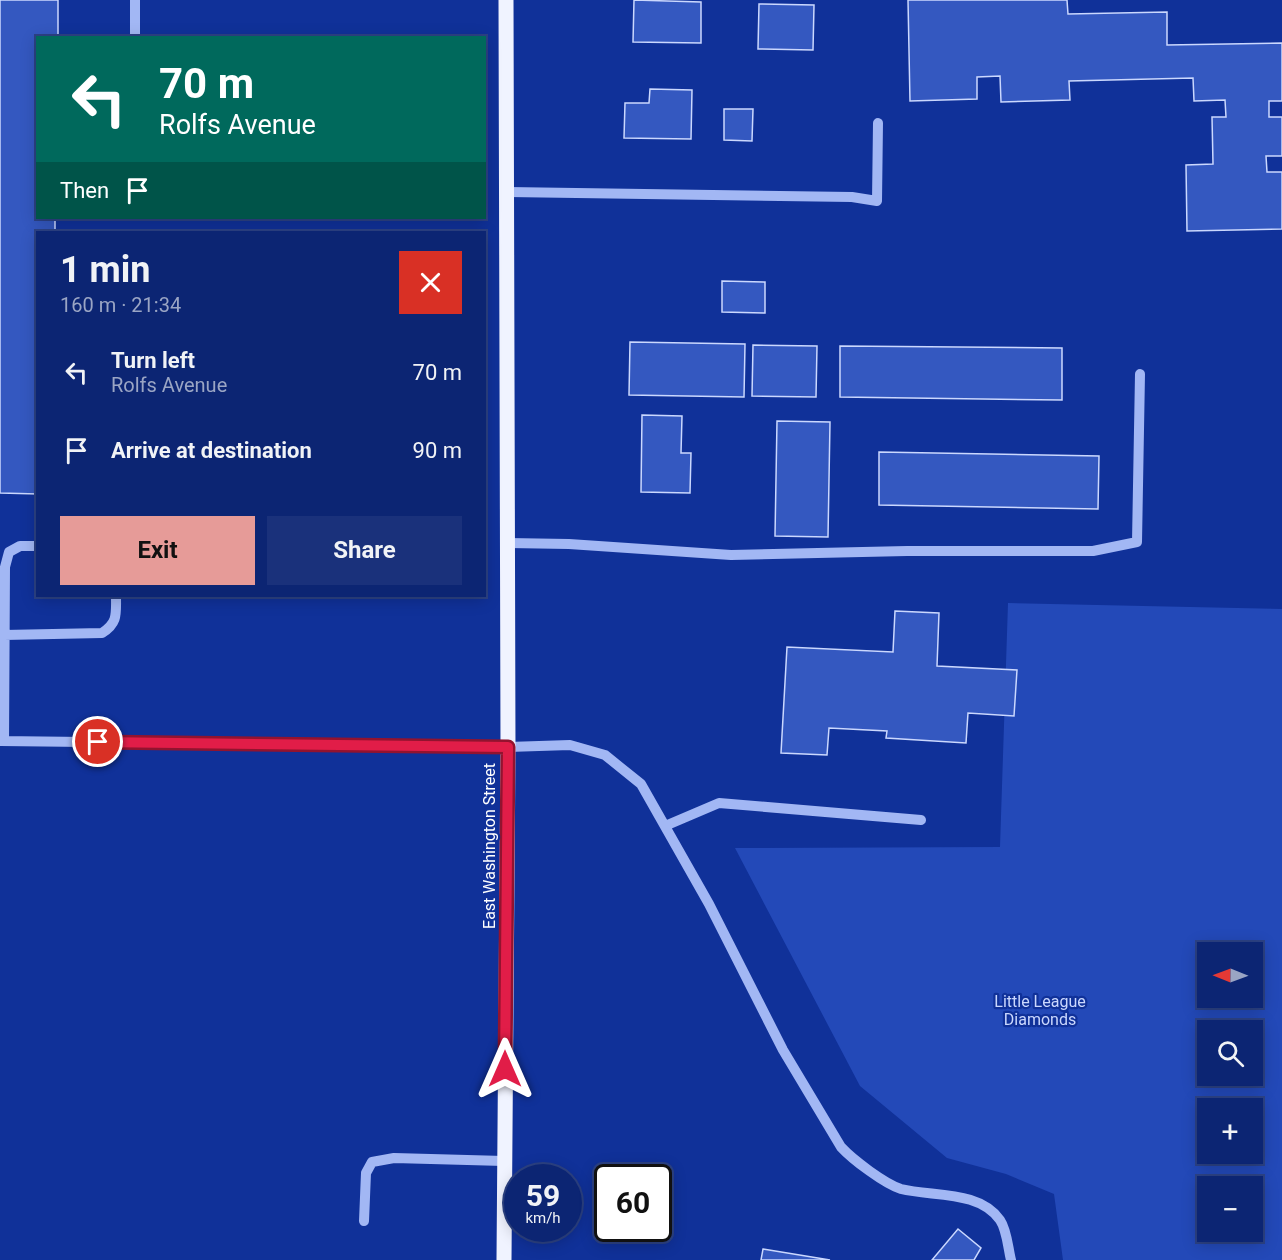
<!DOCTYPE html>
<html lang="en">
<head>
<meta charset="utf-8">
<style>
  :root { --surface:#0c2573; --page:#1a317b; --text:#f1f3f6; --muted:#9aa5c4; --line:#2c4285; --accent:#e69b98 }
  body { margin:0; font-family:Roboto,sans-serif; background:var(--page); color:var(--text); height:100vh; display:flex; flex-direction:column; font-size:22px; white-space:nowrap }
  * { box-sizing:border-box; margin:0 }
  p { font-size:20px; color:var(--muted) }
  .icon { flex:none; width:33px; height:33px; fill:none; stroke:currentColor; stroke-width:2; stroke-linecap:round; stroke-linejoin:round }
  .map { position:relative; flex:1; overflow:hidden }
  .sheet { position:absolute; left:36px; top:231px; width:450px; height:366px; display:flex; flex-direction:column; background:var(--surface); border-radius:0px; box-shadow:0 3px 15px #0003,0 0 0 2px var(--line) }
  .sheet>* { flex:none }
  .hud { position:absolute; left:36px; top:36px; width:450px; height:183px; border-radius:0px; box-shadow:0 3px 15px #0003,0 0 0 2px var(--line); background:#00695c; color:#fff; overflow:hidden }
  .needle { width:39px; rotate:271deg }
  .tools { position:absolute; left:1197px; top:942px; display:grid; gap:12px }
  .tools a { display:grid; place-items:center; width:66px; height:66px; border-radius:0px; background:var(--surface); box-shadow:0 3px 15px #0003,0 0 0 2px var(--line); font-size:30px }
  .speed { position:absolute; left:504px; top:1164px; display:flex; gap:12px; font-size:30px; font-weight:700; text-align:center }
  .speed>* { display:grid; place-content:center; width:78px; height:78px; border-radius:50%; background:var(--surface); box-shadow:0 3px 15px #0003,0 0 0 2px var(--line); line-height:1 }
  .speed small { font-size:15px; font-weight:400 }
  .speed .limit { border:3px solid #111; border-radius:9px; background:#fff; color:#111 }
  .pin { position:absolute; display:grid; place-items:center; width:51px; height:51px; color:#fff; margin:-26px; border:3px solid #fff; border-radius:50%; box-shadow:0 2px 6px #0007 }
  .me { position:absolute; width:66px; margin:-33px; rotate:0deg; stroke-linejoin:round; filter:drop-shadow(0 0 4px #0008) }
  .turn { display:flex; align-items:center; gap:21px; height:126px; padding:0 24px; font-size:27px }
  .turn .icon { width:78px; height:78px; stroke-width:2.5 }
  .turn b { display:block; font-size:42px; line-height:51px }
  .then { display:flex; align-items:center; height:57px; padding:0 24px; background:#0003; gap:12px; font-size:22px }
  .round { display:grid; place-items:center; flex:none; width:63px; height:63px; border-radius:0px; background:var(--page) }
  .summary { display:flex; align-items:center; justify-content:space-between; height:102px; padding:0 24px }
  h1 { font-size:36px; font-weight:700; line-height:45px }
  .primary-button { display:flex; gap:12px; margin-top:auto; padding:12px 24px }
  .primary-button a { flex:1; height:69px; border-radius:0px; background:var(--accent); color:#111; font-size:24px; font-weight:700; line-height:69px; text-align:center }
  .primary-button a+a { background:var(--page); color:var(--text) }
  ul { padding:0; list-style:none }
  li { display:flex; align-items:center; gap:18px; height:78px; padding:0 24px }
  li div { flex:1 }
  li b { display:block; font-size:22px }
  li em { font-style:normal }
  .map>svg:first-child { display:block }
</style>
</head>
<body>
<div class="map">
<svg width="1282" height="1260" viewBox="0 0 1282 1260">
  <rect width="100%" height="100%" fill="#103199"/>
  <path fill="#2349b8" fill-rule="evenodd" d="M 1008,603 L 1282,609 L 1282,1260 L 1063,1260 L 1054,1194 L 1006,1174 L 947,1158 L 860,1086 L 735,848 L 1000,847 ZM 1208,952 L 1252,952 L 1252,998 L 1208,998 ZM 1208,1030 L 1252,1030 L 1252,1076 L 1208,1076 ZM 1208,1108 L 1252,1108 L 1252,1154 L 1208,1154 ZM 1208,1186 L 1252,1186 L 1252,1232 L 1208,1232 Z"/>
  <path fill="#3458c0" stroke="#cbd8fe" stroke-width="1.5" d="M 0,0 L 58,0 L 58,38 L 38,38 L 38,218 L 55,218 L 55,232 L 38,232 L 38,494 L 0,493 Z
    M 634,0 L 701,2 L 701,43 L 633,42 Z
    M 908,0 L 1067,0 L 1068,14 L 1167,12 L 1167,45 L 1282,43 L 1282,101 L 1269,101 L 1269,117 L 1282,117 L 1282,156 L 1266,156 L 1267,172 L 1282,172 L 1282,229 L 1187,231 L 1186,165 L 1213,164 L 1212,117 L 1226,117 L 1225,100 L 1194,101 L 1193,78 L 1069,81 L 1070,100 L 1001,102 L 1000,76 L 977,77 L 977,99 L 910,101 Z
    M 759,4 L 814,5 L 813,50 L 758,49 Z
    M 650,89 L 692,90 L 691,139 L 624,138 L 625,103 L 649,103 Z
    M 724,109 L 753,109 L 752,141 L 724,140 Z
    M 722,281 L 765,282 L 765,313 L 722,312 Z
    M 630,342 L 745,344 L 744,397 L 629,395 Z
    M 753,345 L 817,346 L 816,397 L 752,396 Z
    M 840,346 L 1062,348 L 1062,400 L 840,397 Z
    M 642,415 L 682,416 L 681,453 L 691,453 L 690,493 L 641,492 Z
    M 777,421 L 830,422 L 828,537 L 775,536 Z
    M 879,452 L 1099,456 L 1098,509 L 879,505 Z
    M 895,611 L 939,613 L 937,666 L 1017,670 L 1014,716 L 968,713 L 966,743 L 886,738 L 887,731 L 829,728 L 827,755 L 781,753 L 787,647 L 893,652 Z
    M 958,1229 L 981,1248 L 974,1260 L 932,1260 Z
    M 763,1249 L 830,1260 L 761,1260 Z"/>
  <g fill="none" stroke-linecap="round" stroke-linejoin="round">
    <path stroke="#a2b7f4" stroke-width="10" d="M 135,38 L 135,0
      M 505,192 L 852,197 L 877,201 L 878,123
      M 507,543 L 569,544 L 731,555 L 907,551 L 1093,551 L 1137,542 L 1140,374
      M 4,635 L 102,633 C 118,623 116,614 116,596
      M 0,741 L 508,747 L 570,745 L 605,755 L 641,784 L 709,904 L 783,1050 L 841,1147 C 853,1160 885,1184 901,1189 C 933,1197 979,1190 1000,1220 C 1007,1230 1008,1248 1011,1260
      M 4,741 L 5,567 L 9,552 L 20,546 L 38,546
      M 665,826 L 719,803 L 921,820
      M 364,1221 L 366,1173 L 372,1162 L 394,1158 L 504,1161"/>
    <path stroke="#f0f3ff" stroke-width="15" d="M 504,1260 L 508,747 L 506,0"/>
  </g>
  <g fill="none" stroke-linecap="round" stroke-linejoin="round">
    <g stroke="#92132f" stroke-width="15">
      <path id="route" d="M 98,742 L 508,747 L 505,1069"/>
    </g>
    <use href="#route" stroke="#e11d48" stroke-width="10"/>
  </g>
  <g text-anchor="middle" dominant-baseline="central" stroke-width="4.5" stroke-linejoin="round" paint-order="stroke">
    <g font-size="16" fill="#fff" stroke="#103199">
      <text transform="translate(489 846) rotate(-90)">East Washington Street</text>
    </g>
    <g font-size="16" fill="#cbd8fe" stroke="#103199">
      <text x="1040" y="1001">Little League<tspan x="1040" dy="18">Diamonds</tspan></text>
    </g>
  </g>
</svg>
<div class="tools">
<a><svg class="needle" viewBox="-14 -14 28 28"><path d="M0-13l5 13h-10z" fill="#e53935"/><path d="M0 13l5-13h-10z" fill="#9aa5c4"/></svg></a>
<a><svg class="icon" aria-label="search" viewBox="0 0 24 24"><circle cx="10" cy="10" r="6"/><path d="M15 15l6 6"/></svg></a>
<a>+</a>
<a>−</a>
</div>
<div class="speed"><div>59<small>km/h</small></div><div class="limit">60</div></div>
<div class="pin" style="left:98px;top:742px;background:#d93025"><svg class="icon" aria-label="arrive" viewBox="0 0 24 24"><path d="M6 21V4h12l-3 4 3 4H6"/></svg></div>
<svg class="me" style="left:505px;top:1069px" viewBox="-20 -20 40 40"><path d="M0-17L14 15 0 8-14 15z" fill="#e11d48" stroke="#fff" stroke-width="4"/></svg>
<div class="hud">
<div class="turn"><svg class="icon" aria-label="left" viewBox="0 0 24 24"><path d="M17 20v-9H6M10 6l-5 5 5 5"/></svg><div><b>70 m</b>Rolfs Avenue</div></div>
<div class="then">Then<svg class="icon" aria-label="arrive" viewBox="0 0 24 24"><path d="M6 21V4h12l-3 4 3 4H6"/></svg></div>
</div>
<section class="sheet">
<div class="summary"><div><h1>1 min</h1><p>160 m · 21:34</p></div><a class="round" style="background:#d93025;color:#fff"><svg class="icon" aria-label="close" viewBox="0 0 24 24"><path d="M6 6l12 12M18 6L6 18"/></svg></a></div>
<ul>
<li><svg class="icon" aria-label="left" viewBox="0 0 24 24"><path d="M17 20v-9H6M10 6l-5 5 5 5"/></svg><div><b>Turn left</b><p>Rolfs Avenue</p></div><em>70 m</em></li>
<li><svg class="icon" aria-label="arrive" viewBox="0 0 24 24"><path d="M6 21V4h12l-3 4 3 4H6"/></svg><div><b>Arrive at destination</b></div><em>90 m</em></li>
</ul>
<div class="primary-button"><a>Exit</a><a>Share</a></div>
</section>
</div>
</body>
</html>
